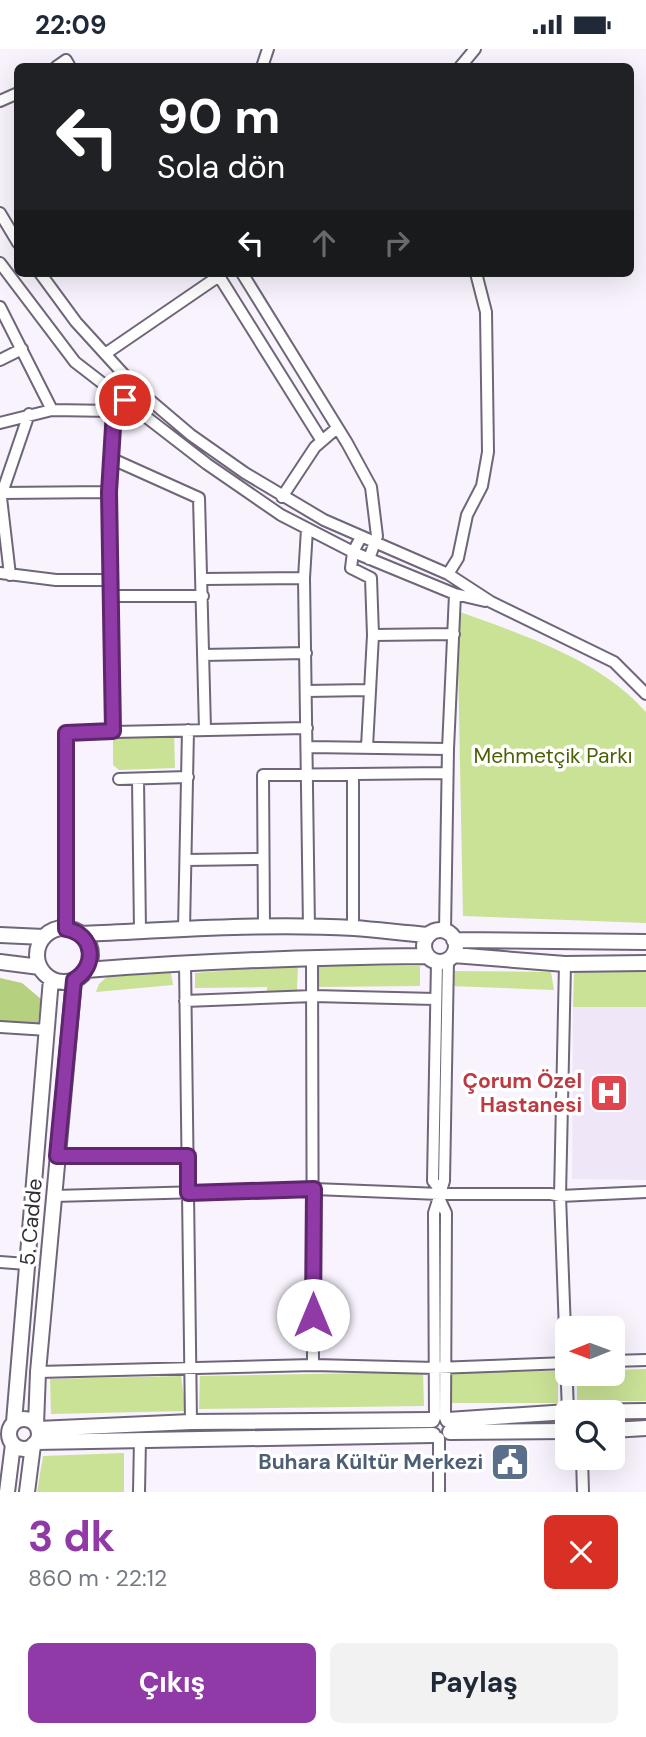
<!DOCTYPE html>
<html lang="tr">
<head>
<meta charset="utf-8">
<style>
  :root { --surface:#fff; --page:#f2f2f3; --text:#1f2937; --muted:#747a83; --accent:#903aa7 }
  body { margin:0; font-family:"DM Sans",sans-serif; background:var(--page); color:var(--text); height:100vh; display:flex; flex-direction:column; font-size:26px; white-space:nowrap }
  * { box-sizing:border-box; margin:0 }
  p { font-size:23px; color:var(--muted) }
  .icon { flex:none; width:38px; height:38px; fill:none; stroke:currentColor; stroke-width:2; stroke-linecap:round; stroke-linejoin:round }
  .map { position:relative; height:1443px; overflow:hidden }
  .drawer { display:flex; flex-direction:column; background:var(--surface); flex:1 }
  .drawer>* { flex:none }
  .hud { position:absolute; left:14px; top:14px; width:620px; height:214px; border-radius:10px; box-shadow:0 7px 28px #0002; background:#202124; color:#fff; overflow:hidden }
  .needle { width:46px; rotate:269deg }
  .tools { position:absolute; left:555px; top:1267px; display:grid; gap:14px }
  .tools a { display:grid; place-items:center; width:70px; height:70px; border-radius:10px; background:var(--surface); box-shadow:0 7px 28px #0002; font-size:35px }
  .pin { position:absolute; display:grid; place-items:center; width:60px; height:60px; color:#fff; margin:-30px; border:4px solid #fff; border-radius:50%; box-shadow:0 2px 7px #0007 }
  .me { position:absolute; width:77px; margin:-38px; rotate:0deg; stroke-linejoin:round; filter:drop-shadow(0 0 5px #0008) }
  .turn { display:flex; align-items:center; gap:24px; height:147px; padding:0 28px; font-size:32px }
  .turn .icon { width:91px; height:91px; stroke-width:2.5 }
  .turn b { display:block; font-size:49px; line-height:60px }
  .lanes { display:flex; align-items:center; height:66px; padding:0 28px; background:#0003; justify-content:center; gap:35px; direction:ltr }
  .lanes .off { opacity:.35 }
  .round { display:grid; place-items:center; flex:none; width:74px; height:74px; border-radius:10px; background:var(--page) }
  .overview { display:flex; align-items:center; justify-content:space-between; height:119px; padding:0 28px }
  h1 { font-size:42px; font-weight:700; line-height:52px; color:var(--accent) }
  .action { display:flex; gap:14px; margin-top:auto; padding:14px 28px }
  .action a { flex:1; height:80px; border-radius:10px; background:var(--accent); color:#fff; font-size:28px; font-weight:700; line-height:80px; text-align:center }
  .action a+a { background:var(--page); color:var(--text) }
  .status { display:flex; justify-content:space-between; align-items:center; height:49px; padding:0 35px; background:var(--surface); direction:ltr }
  .status svg { height:19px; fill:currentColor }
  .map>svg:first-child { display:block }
</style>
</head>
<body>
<div class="status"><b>22:09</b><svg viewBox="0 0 49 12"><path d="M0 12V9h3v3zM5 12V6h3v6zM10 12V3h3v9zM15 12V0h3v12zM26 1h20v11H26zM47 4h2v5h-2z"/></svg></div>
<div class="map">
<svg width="646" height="1443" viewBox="0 0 646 1443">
  <rect width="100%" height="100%" fill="#f8f3fd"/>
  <path fill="#efe7f8" d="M 573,958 L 646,958 L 646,1131 L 572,1130 Z"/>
  <path fill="#c9e296" d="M 457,562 C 521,585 600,610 646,663 L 646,874 L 463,867 Z
    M 113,684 L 174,684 L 175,719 L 119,721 L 113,716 Z
    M 298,916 L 297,942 L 267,943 L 267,938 L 195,939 L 195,924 Z
    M 317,916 L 420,917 L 420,937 L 318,938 Z
    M 450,922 L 551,923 L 554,941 L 450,937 Z
    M 574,923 L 646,923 L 646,958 L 573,958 Z
    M 171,924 L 173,936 L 96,943 L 99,935 L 107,928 Z
    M 646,1320 L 646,1352 L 577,1352 L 577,1325 L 612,1325 L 613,1321 Z
    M 558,1322 L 558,1354 L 450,1354 L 450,1323 Z
    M 423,1323 L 424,1357 L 199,1360 L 200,1327 Z
    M 181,1327 L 186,1362 L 51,1365 L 50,1330 Z
    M 124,1404 L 124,1443 L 37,1443 L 43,1407 Z"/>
  <path fill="#b5d07f" d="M 0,929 L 22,934 L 41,950 L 38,974 L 0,972 Z"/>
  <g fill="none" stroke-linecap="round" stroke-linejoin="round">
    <g stroke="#6f6679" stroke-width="14">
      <path id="minor" d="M 56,18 L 66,11 L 70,18
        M 262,18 L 268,0
        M 460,18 L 475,0
        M 0,52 L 18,44
        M 0,164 L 18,194
        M 0,214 L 75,313 L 207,415 L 281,466 L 353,503 L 455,545 L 485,552
        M 40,224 L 76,273 L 138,341 L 191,386 L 245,424 L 324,471 L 448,525 L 491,553 L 614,613 L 646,645
        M 217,224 L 322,392
        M 242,224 L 347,394 L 371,438 L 377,487 L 369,510
        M 0,258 L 52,361
        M 105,305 L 219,227
        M 0,311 L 22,300
        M 0,374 L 52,361 L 114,362 L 118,358
        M 110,409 L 199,449 L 205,680
        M 0,440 L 10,526
        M 0,444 L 109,443
        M 2,444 L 29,365
        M 282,448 L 315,398 L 337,379
        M 307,480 L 304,529 L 309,879
        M 361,488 L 353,503 L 351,519 L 371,529 L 373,586 L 367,698
        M 0,524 L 56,531 L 111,531
        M 448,525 L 458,509 L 467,466 L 482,437 L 488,403 L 486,263 L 476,224
        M 203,530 L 304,529
        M 111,547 L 203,547
        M 373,586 L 454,585
        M 203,606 L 306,604
        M 306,642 L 369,641
        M 113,682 L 109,443 L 114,362
        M 308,698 L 448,700
        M 353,725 L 353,879
        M 119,730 L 188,728
        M 138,730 L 140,882
        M 186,811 L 263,810
        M 66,879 L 66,684 L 307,679
        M 264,879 L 263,726 L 447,724
        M 184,881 L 188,681
        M 445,882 L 448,700 L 455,545
        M 312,908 L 313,1316
        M 437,913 L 433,1132 L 440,1141
        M 185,914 L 191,1373
        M 565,915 L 560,1147 L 568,1363
        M 185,952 L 313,947 L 435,950
        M 0,978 L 48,981
        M 57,1107 L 188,1107
        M 54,1147 L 314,1140 L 440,1145 L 551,1145 L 560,1147 L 646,1143
        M 440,1151 L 446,1164 L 445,1369
        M 0,1213 L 27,1215
        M 612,1312 L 646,1311
        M 38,1323 L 313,1316 L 436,1319 L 567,1314
        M 435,1369 L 434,1164 L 444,1132 L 448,911
        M 439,1389 L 439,1443
        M 582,1409 L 583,1443
        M 139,1443 L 140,1390"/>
    </g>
    <g stroke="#6f6679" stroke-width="18">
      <path id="tertiary" d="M37 906a27 27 0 1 1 54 0a27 27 0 1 1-54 0Z
        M424 897a16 16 0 1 1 32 0a16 16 0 1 1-32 0Z
        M 81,885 C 171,881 263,874 354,879 C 379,881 404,884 429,886
        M 0,886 L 44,888
        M 454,891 L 646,893
        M 453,906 L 565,915 L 646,914
        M 0,913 L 40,918
        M 86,921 C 200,912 313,908 427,907
        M9 1385a15 15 0 1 1 30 0a15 15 0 1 1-30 0Z
        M 448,1371 L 568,1363 L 646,1362
        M 14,1373 L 51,930
        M 36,1376 L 38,1323 L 74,931
        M 38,1380 L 191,1373 L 432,1371
        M 612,1381 L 646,1379
        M 450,1383 L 567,1382
        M 36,1393 L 433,1386
        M 7,1443 L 13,1395
        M 27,1443 L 33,1396"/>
    </g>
    <use href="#minor" stroke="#fff" stroke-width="10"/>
    <use href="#tertiary" stroke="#fff" stroke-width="14"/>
  </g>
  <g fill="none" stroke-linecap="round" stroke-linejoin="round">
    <g stroke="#5e266d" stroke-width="18">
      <path id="route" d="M 125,351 L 114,362 L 109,443 L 113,682 L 66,684 L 66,880 C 94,885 98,917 74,931 L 57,1107 L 188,1107 L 188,1144 L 314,1140 L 313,1266"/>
    </g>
    <use href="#route" stroke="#903aa7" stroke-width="12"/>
  </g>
  <defs>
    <g id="hospital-square" transform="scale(2.0125)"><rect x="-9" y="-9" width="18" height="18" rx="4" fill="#e0444e" stroke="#fff"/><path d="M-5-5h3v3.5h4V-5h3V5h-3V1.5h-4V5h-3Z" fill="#fff"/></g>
    <g id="civic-square" transform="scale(2.0125)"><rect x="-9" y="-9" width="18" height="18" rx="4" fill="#5c6f8a" stroke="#fff"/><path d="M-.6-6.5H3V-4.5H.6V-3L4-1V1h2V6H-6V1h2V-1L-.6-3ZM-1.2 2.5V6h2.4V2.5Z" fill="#fff"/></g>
  </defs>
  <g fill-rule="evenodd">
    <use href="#hospital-square" x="609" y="1044"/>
    <use href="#civic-square" x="510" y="1413"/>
  </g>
  <g text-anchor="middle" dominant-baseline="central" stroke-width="7" stroke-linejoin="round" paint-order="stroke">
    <g font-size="21" fill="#4c6104" stroke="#fff">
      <text x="553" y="707">Mehmetçik Parkı</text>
    </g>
    <g font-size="21" font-weight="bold" fill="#be3a42" stroke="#fff" text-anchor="end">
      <text x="582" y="1032">Çorum Özel<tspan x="582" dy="24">Hastanesi</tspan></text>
    </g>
    <g font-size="21" fill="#322e36" stroke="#fff">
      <text transform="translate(31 1173) rotate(-85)">5. Cadde</text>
    </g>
    <g font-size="21" font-weight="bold" fill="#4e5e75" stroke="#fff" text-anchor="end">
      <text x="483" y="1413">Buhara Kültür Merkezi</text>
    </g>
  </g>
</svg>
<div class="tools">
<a><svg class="needle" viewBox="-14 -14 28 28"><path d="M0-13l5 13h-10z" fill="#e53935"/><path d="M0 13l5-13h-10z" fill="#747a83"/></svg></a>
<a><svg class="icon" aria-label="search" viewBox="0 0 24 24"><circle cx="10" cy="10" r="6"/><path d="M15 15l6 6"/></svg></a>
</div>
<div class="pin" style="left:125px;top:351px;background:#d93025"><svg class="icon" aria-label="arrive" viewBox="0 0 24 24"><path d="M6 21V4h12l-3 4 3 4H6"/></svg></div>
<svg class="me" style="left:313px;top:1266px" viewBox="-20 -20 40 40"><circle r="19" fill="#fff"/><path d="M0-13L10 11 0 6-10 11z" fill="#903aa7"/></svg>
<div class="hud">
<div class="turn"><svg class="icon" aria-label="left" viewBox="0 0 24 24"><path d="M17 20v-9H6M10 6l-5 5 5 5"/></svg><div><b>90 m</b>Sola dön</div></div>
<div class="lanes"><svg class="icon" aria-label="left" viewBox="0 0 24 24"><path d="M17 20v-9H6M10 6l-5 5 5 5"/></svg><svg class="icon off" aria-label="ahead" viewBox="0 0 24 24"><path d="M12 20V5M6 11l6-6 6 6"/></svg><svg class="icon off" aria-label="right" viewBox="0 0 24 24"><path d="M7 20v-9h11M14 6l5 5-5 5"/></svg></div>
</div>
</div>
<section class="drawer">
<div class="overview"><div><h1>3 dk</h1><p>860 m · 22:12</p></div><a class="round" style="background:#d93025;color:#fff"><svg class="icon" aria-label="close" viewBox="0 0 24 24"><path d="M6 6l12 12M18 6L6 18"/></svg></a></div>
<div class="action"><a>Çıkış</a><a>Paylaş</a></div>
</section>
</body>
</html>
